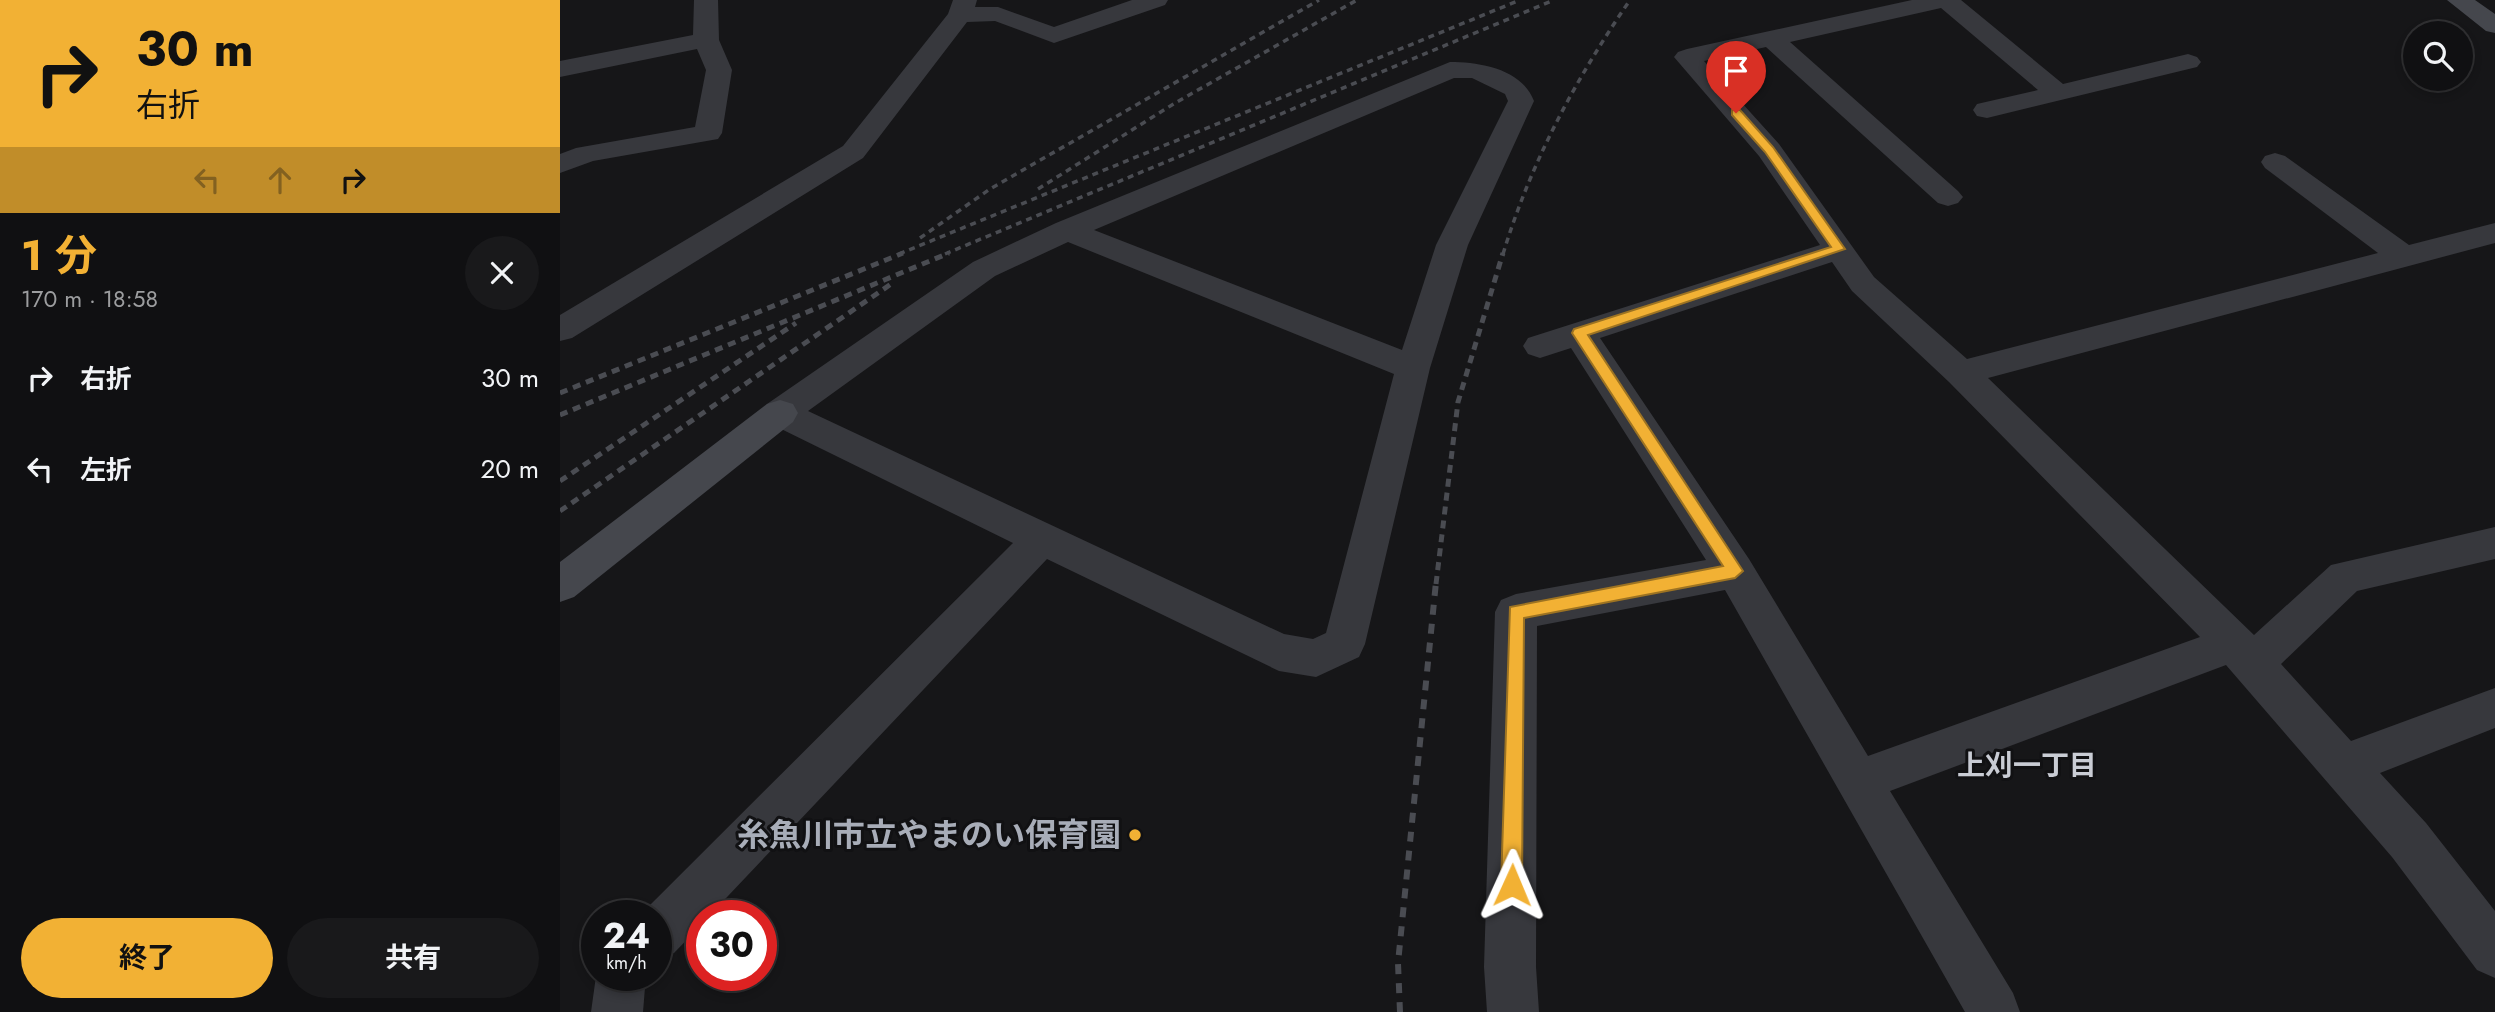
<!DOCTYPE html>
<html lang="ja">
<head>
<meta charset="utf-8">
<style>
  :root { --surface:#101012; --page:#19191b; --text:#f1f3f6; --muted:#9c9d9f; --line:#303032; --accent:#f2b134 }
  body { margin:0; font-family:Jost,"Noto Sans JP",sans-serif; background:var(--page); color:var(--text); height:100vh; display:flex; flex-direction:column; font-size:26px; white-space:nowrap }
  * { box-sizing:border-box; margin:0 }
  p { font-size:23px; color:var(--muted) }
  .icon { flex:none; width:38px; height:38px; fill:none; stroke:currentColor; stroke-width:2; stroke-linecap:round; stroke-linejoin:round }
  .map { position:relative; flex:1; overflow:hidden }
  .panel { display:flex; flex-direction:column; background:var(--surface); width:560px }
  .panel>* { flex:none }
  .banner { background:#f2b134; color:#111; overflow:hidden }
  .buttons { position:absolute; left:1843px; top:21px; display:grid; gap:14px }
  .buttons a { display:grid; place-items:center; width:70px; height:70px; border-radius:50%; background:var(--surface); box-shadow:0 4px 10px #0003,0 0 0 2px var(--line); font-size:35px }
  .speed { position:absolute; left:21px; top:900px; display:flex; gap:14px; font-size:35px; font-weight:700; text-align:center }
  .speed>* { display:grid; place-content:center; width:91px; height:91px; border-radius:50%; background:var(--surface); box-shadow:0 4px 10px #0003,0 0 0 2px var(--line); line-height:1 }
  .speed small { font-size:18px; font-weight:400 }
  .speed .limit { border:10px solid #d22; background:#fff; color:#111 }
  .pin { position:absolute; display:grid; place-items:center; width:60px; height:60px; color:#fff; margin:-72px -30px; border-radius:50% 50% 50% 0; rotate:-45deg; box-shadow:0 0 7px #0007 }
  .pin .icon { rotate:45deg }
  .me { position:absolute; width:77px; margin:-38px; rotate:1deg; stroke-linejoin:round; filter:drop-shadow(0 0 5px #0008) }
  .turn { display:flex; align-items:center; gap:24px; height:147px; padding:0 21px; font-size:32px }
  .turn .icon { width:91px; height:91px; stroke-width:2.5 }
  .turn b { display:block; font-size:49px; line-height:60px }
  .lanes { display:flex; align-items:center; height:66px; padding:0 21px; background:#0003; justify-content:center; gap:35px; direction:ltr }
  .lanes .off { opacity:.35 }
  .round { display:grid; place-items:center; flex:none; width:74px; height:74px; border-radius:37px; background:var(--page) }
  .head { display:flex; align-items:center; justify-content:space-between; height:119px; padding:0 21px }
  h1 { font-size:42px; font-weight:700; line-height:52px; color:var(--accent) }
  .primary-button { display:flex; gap:14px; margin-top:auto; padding:14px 21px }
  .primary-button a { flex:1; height:80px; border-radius:42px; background:var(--accent); color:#111; font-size:28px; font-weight:700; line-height:80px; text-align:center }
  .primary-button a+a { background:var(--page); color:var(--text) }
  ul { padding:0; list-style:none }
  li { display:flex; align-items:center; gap:21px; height:91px; padding:0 21px }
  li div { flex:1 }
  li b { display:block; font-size:26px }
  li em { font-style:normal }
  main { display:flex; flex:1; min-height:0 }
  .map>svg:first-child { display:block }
</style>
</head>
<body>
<main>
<section class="panel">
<div class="banner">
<div class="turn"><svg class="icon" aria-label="right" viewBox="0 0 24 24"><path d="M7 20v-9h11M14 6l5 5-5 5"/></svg><div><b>30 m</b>右折</div></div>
<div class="lanes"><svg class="icon off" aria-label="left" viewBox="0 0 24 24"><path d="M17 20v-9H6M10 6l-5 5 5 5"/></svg><svg class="icon off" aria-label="ahead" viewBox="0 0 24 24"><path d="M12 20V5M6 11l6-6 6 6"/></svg><svg class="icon" aria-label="right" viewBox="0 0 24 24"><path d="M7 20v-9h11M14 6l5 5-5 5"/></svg></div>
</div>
<div class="head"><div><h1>1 分</h1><p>170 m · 18:58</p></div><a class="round"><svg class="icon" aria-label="close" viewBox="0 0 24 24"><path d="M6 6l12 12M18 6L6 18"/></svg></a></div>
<ul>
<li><svg class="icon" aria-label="right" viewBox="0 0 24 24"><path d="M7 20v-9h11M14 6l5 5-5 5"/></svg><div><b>右折</b></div><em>30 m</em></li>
<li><svg class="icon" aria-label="left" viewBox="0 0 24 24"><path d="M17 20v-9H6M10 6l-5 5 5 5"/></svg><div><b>左折</b></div><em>20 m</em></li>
</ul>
<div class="primary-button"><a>終了</a><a>共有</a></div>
</section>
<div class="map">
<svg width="1935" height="1012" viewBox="0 0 1935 1012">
  <rect width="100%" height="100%" fill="#161618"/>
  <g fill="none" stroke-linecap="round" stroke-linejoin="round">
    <path fill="#37383d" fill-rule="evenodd" d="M 134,0 L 158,0 L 159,40 L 172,70 L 162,133 L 158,139 L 33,161 L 0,173 L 0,154 L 16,148 L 135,127 L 146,70 L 137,49 L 0,77 L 0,61 L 133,35 Z
      M 393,0 L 417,0 L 415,7 L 438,7 L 494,27 L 572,0 L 608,0 L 605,5 L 494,43 L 435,21 L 407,22 L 303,158 L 12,338 L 0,341 L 0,315 L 283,146 L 388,14 Z
      M 1352,0 L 1401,0 L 1503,84 L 1628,54 L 1637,57 L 1641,62 L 1637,67 L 1427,118 L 1417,116 L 1413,110 L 1417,104 L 1478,90 L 1381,8 L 1230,42 L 1398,191 L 1403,197 L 1398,203 L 1388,206 L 1378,203 L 1206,47 L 1144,61 L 1219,144 L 1314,277 L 1407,359 L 1818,253 L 1705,168 L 1701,162 L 1705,156 L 1715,153 L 1725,156 L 1849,245 L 1935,223 L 1935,243 L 1428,378 L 1694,635 L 1771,565 L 1935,527 L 1935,559 L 1797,591 L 1721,664 L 1791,741 L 1935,688 L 1935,728 L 1820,773 L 1866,823 L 1935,911 L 1935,978 L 1917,970 L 1832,857 L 1666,665 L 1330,791 L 1453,993 L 1460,1012 L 1405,1012 L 1165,590 L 977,626 L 976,967 L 979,1012 L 927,1012 L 924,967 L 935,612 L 941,600 L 956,594 L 1146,560 L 1011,348 L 980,358 L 968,354 L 963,346 L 968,338 L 1260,245 L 1199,156 L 1114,57 L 1118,52 L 1127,49 ZM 1272,262 L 1292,291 L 1389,382 L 1640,637 L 1308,756 L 1189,559 L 1040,338 Z
      M 890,62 C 920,62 962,69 974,101 L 908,245 L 870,368 L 805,644 L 799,657 L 756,677 L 719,671 L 487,559 L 150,915 L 142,915 L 142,924 L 114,953 L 96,960 L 96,915 L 80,915 L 453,543 L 207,422 L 202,413 L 207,404 L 413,262 L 496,223 ZM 894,78 L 912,78 L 945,94 L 948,101 L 876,245 L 842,350 L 534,230 ZM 508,242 L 834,374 L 766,633 L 753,639 L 724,634 L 248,411 L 435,276 Z
      M 37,969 L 37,975 L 86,975 L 83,1012 L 31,1012 Z"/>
    <path fill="#45474d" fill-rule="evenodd" d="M 1887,0 L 1915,0 L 1935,14 L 1935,33 L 1926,31 Z
      M 220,400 L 233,404 L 238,413 L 233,422 L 14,597 L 0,602 L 0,562 L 207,404 Z"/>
    <path stroke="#4a4c52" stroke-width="3.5" stroke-dasharray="6 5" stroke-linecap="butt" d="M 478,189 L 615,103 L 797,0
      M 360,238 L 430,189 L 759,0
      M 339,254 L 960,0
      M 385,254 L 994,0
      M 943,254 C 971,162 1015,80 1070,0"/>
    <path stroke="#4a4c52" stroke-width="5" stroke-dasharray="8 6" stroke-linecap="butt" d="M 0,393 L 343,253
      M 0,415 L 389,253
      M 0,481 L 236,323
      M 0,511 L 334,282
      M 876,584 L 898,402 L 943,253"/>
    <path stroke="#4a4c52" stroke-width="6" stroke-dasharray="10 9" stroke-linecap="butt" d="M 840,1012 L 838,963 L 876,582"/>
  </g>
  <path fill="#f2b134" stroke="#9d7322" stroke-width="2" d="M 1172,110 L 1180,110 L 1213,147 L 1285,249 L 1028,335 L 1183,571 L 1175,578 L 964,618 L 962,885 L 959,892 L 952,895 L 944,892 L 941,885 L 950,607 L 1163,566 L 1012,333 L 1014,329 L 1271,247 L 1205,152 L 1172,115 Z"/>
  <circle fill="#f2b134" stroke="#111113" stroke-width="2.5" cx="575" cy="835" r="7"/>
  <g text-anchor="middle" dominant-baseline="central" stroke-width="6" stroke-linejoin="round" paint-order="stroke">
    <g font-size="28" font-weight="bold" fill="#c9ccd4" stroke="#111113">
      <text x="1467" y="765">上刈一丁目</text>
    </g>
    <g font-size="32" font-weight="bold" fill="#a8adb8" stroke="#111113" text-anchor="end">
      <text x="561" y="835">糸魚川市立やまのい保育園</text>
    </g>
  </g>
</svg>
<div class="buttons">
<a><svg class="icon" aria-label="search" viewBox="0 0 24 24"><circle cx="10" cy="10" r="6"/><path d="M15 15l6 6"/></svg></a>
</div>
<div class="speed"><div>24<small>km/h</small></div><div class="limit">30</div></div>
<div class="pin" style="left:1176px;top:113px;background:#d93025"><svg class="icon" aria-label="arrive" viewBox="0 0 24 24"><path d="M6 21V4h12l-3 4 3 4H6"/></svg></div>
<svg class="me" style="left:952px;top:885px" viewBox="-20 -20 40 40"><path d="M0-17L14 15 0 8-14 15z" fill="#f2b134" stroke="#fff" stroke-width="4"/></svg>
</div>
</main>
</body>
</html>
